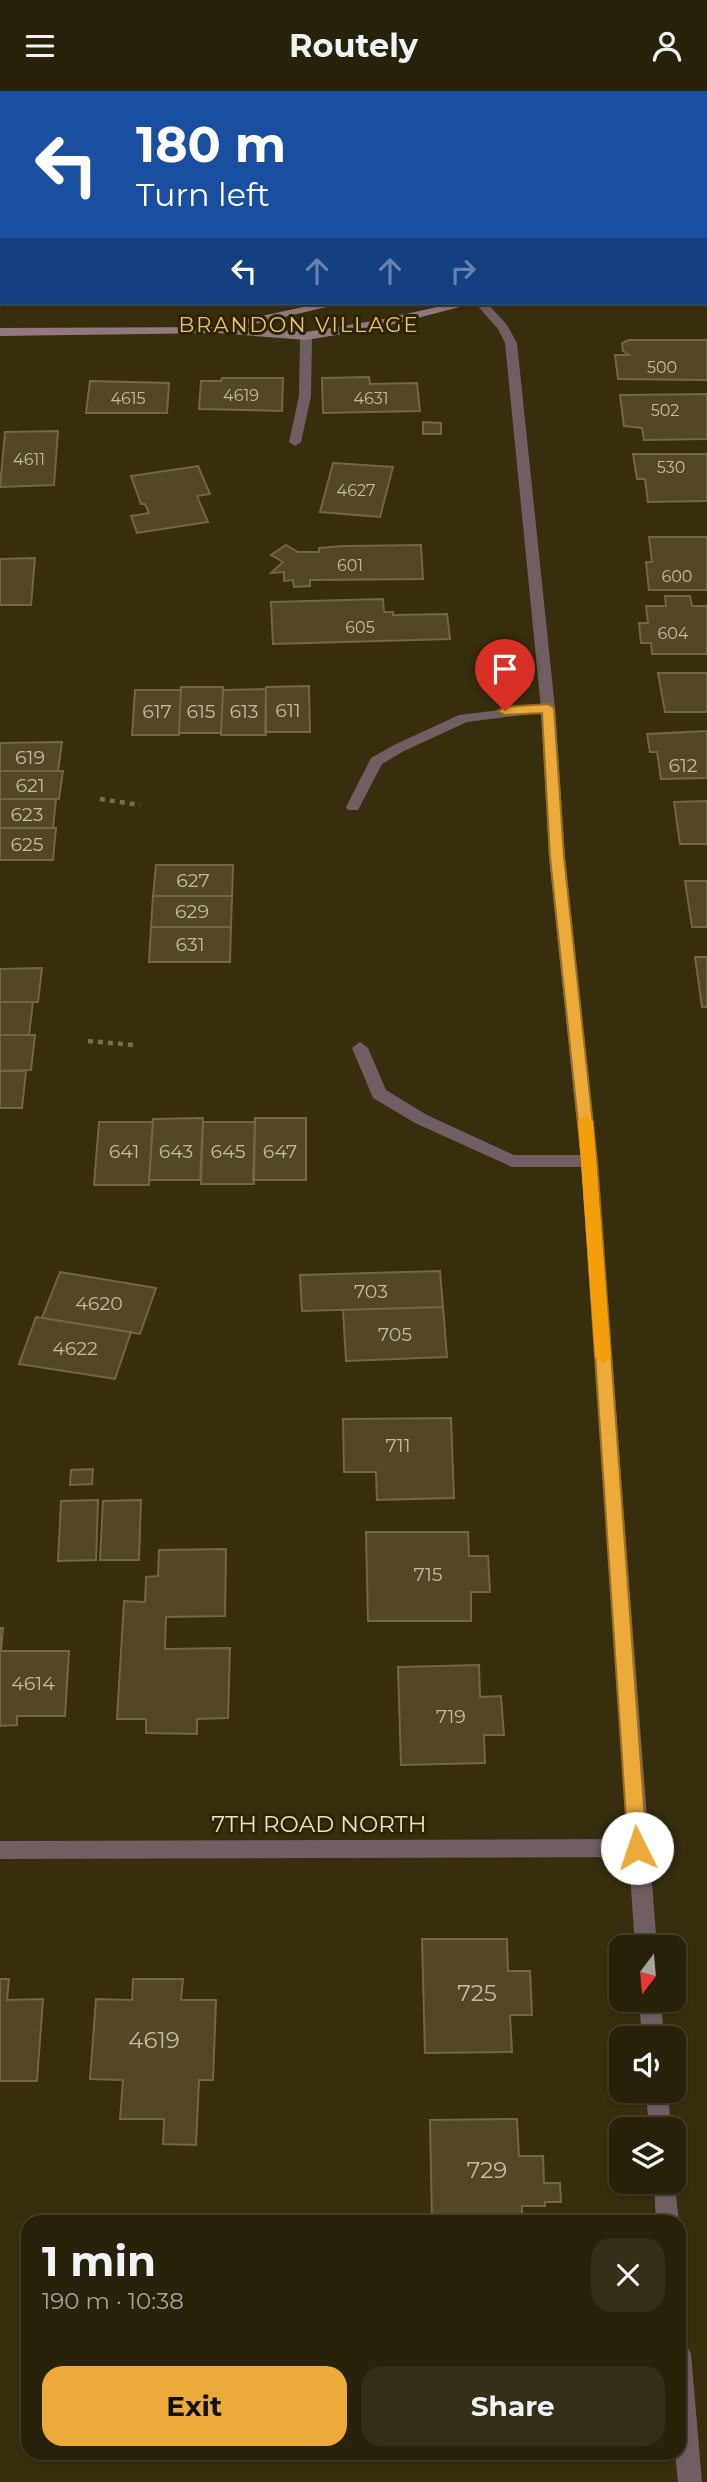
<!DOCTYPE html>
<html lang="en">
<head>
<meta charset="utf-8">
<style>
  :root { --surface:#29220a; --page:#352f18; --text:#f1f3f6; --muted:#a5a49c; --line:#453f2b; --accent:#ebaa39 }
  body { margin:0; font-family:Montserrat,sans-serif; background:var(--page); color:var(--text); height:100vh; display:flex; flex-direction:column; font-size:26px; white-space:nowrap }
  * { box-sizing:border-box; margin:0 }
  p { font-size:23px; color:var(--muted) }
  .icon { flex:none; width:38px; height:38px; fill:none; stroke:currentColor; stroke-width:2; stroke-linecap:round; stroke-linejoin:round }
  .map { position:relative; flex:1; overflow:hidden }
  .drawer { position:absolute; left:21px; top:2124px; width:665px; height:245px; display:flex; flex-direction:column; background:var(--surface); border-radius:21px; box-shadow:0 2px 5px #0004,0 0 0 2px var(--line) }
  .drawer>* { flex:none }
  .hud { position:absolute; left:0px; top:0px; width:707px; height:214px; box-shadow:0 2px 5px #0004,0 0 0 2px var(--line); background:#1a4fa0; color:#fff; overflow:hidden }
  .needle { width:46px; rotate:196deg }
  .controls { position:absolute; left:609px; top:1844px; display:grid; gap:14px }
  .controls a { display:grid; place-items:center; width:77px; height:77px; border-radius:14px; background:var(--surface); box-shadow:0 2px 5px #0004,0 0 0 2px var(--line); font-size:35px }
  .pin { position:absolute; display:grid; place-items:center; width:60px; height:60px; color:#fff; margin:-72px -30px; border-radius:50% 50% 50% 0; rotate:-45deg; box-shadow:0 0 7px #0007 }
  .pin .icon { rotate:45deg }
  .me { position:absolute; width:77px; margin:-38px; rotate:356deg; stroke-linejoin:round; filter:drop-shadow(0 0 5px #0008) }
  .turn { display:flex; align-items:center; gap:24px; height:147px; padding:0 21px; font-size:32px }
  .turn .icon { width:91px; height:91px; stroke-width:2.5 }
  .turn b { display:block; font-size:49px; line-height:60px }
  .lanes { display:flex; align-items:center; height:66px; padding:0 21px; background:#0003; justify-content:center; gap:35px; direction:ltr }
  .lanes .off { opacity:.35 }
  .round { display:grid; place-items:center; flex:none; width:74px; height:74px; border-radius:21px; background:var(--page) }
  .summary { display:flex; align-items:center; justify-content:space-between; height:119px; padding:0 21px }
  h1 { font-size:42px; font-weight:700; line-height:52px }
  .action { display:flex; gap:14px; margin-top:auto; padding:14px 21px }
  .action a { flex:1; height:80px; border-radius:21px; background:var(--accent); color:#111; font-size:28px; font-weight:700; line-height:80px; text-align:center }
  .action a+a { background:var(--page); color:var(--text) }
  header { display:flex; justify-content:space-between; align-items:center; height:91px; padding:0 21px; background:var(--surface); font-size:32px; font-weight:700 }
  .map>svg:first-child { display:block }
</style>
</head>
<body>
<header><svg class="icon" aria-label="menu" viewBox="0 0 24 24"><path d="M4 6h16M4 12h16M4 18h16"/></svg>Routely<svg class="icon" aria-label="person" viewBox="0 0 24 24"><circle cx="12" cy="8" r="4"/><path d="M4 21q1-7 8-7t8 7"/></svg></header>
<div class="map">
<svg width="707" height="2391" viewBox="0 0 707 2391">
  <rect width="100%" height="100%" fill="#372e0e"/>
  <path fill="#524828" stroke="#716746" stroke-width="2" d="M 476,0 L 539,0 L 550,2 L 475,2 Z
    M 629,249 L 707,249 L 707,289 L 618,288 L 615,264 L 629,264 L 623,260 L 622,252 Z
    M 369,286 L 370,293 L 417,292 L 420,320 L 323,322 L 322,287 Z
    M 222,287 L 283,287 L 282,320 L 199,318 L 201,290 L 221,290 Z
    M 90,290 L 169,292 L 167,322 L 86,322 Z
    M 707,303 L 707,348 L 644,349 L 642,337 L 624,335 L 620,304 Z
    M 423,331 L 441,332 L 441,343 L 423,343 Z
    M 58,340 L 54,394 L 0,396 L 5,341 Z
    M 633,363 L 707,363 L 707,410 L 648,411 L 645,388 L 637,388 Z
    M 333,372 L 393,376 L 380,426 L 320,421 Z
    M 198,375 L 210,403 L 197,405 L 208,431 L 137,442 L 131,425 L 149,422 L 145,413 L 141,413 L 131,385 Z
    M 649,446 L 707,446 L 707,499 L 649,499 L 646,471 L 652,471 Z
    M 286,454 L 298,461 L 319,461 L 319,457 L 343,455 L 421,454 L 423,488 L 310,489 L 310,495 L 294,496 L 293,489 L 284,490 L 284,481 L 271,482 L 283,471 L 271,464 Z
    M 35,467 L 31,514 L 0,514 L 0,468 Z
    M 665,505 L 690,505 L 692,515 L 707,515 L 707,563 L 652,563 L 651,552 L 641,552 L 639,532 L 648,532 L 646,515 L 666,515 Z
    M 383,508 L 384,521 L 393,521 L 393,524 L 447,523 L 450,548 L 273,553 L 271,511 Z
    M 658,582 L 707,582 L 707,621 L 665,621 Z
    M 309,595 L 310,641 L 265,641 L 266,596 Z
    M 181,596 L 223,596 L 221,642 L 179,642 Z
    M 266,598 L 266,644 L 221,644 L 223,599 Z
    M 135,599 L 181,599 L 179,644 L 132,644 Z
    M 707,640 L 707,687 L 661,688 L 657,661 L 650,661 L 647,643 Z
    M 62,651 L 58,680 L 0,680 L 0,652 Z
    M 0,680 L 63,680 L 59,708 L 0,708 Z
    M 0,708 L 56,708 L 53,737 L 0,737 Z
    M 707,710 L 707,753 L 680,753 L 674,711 Z
    M 0,737 L 56,737 L 53,769 L 0,769 Z
    M 156,774 L 233,774 L 232,805 L 153,805 Z
    M 685,790 L 707,790 L 707,836 L 692,836 Z
    M 153,805 L 232,805 L 231,836 L 151,836 Z
    M 151,836 L 231,836 L 230,871 L 149,871 Z
    M 695,866 L 707,866 L 707,916 L 702,916 Z
    M 42,877 L 38,911 L 0,911 L 0,878 Z
    M 0,911 L 33,911 L 29,944 L 0,944 Z
    M 0,944 L 35,944 L 31,979 L 0,980 Z
    M 0,980 L 26,980 L 22,1017 L 0,1017 Z
    M 203,1027 L 200,1089 L 149,1089 L 153,1028 Z
    M 255,1027 L 306,1027 L 306,1089 L 253,1089 Z
    M 99,1031 L 153,1031 L 149,1094 L 94,1094 Z
    M 203,1031 L 255,1031 L 254,1093 L 201,1093 Z
    M 440,1180 L 443,1216 L 302,1220 L 300,1184 Z
    M 60,1181 L 156,1197 L 140,1243 L 42,1227 Z
    M 443,1216 L 447,1266 L 346,1270 L 343,1219 Z
    M 36,1226 L 131,1241 L 115,1288 L 19,1273 Z
    M 451,1327 L 454,1407 L 377,1409 L 376,1381 L 344,1381 L 343,1328 Z
    M 93,1378 L 92,1393 L 70,1394 L 71,1379 Z
    M 98,1409 L 96,1469 L 58,1470 L 61,1410 Z
    M 141,1409 L 139,1469 L 100,1469 L 103,1410 Z
    M 366,1441 L 468,1441 L 469,1465 L 488,1465 L 490,1501 L 471,1501 L 471,1530 L 368,1530 Z
    M 226,1458 L 225,1525 L 166,1526 L 165,1558 L 230,1557 L 228,1627 L 197,1628 L 197,1643 L 146,1642 L 146,1628 L 117,1628 L 124,1510 L 145,1511 L 146,1486 L 158,1485 L 159,1459 Z
    M 0,1537 L 3,1537 L 1,1560 L 69,1560 L 65,1625 L 17,1625 L 17,1634 L 0,1635 Z
    M 479,1574 L 480,1606 L 501,1605 L 504,1644 L 484,1644 L 485,1672 L 401,1674 L 398,1576 Z
    M 422,1848 L 507,1848 L 508,1880 L 530,1880 L 532,1924 L 510,1924 L 512,1961 L 425,1962 Z
    M 0,1888 L 9,1888 L 7,1909 L 43,1908 L 37,1990 L 0,1990 Z
    M 133,1888 L 183,1888 L 181,1909 L 216,1909 L 213,1989 L 199,1989 L 196,2054 L 163,2053 L 164,2028 L 120,2028 L 123,1989 L 90,1988 L 96,1908 L 132,1909 Z
    M 517,2028 L 519,2065 L 543,2065 L 544,2092 L 560,2092 L 561,2111 L 545,2111 L 545,2115 L 522,2115 L 522,2132 L 432,2132 L 430,2029 Z"/>
  <g fill="none" stroke-linecap="round" stroke-linejoin="round">
    <path stroke="#756d52" stroke-width="4.5" stroke-dasharray="5 5" stroke-linecap="butt" d="M 100,708 L 140,714
      M 88,950 L 134,954"/>
    <path fill="#6f5f62" fill-rule="evenodd" d="M 306,241 L 312,245 L 311,305 L 301,351 L 295,355 L 289,351 L 299,305 L 300,245 Z
      M 548,613 L 553,614 L 553,620 L 467,631 L 404,660 L 382,673 L 358,719 L 348,719 L 346,716 L 371,667 L 394,654 L 459,624 Z
      M 360,951 L 368,957 L 386,999 L 427,1024 L 514,1064 L 589,1064 L 597,1070 L 589,1076 L 512,1076 L 415,1032 L 373,1007 L 352,957 Z"/>
    <path fill="#6f5f62" fill-rule="evenodd" d="M 475,212 L 487,212 L 507,234 L 517,252 L 555,617 L 565,766 L 597,1070 L 657,1857 L 635,1857 L 629,1766 L 0,1768 L 0,1750 L 628,1748 L 581,1070 L 549,766 L 541,617 L 505,252 L 498,238 Z
      M 639,1909 L 661,1909 L 664,1948 L 642,1948 Z
      M 646,2000 L 668,2000 L 671,2039 L 649,2039 Z
      M 674,2085 L 679,2132 L 656,2132 L 654,2091 L 674,2091 Z
      M 679,2251 L 687,2255 L 691,2263 L 702,2391 L 678,2391 L 675,2362 L 679,2362 Z"/>
    <path fill="#93797f" fill-rule="evenodd" d="M 636,0 L 647,0 L 635,2 Z
      M 705,5 L 707,5 L 707,15 L 705,15 Z
      M 705,80 L 707,80 L 707,86 L 705,86 Z
      M 322,212 L 343,212 L 242,236 L 306,241 L 379,229 L 455,212 L 475,212 L 379,237 L 306,249 L 217,242 L 0,245 L 0,237 L 232,236 L 233,231 Z"/>
  </g>
  <path fill="#ebaa39" stroke="#996e25" stroke-width="2" d="M 548,613 L 554,617 L 564,766 L 597,1070 L 647,1757 L 644,1763 L 637,1765 L 631,1763 L 628,1757 L 582,1070 L 550,766 L 542,622 L 505,624 L 498,620 L 505,616 Z"/>
  <path fill="#f59e0b" d="M 585,1024 L 593,1030 L 611,1266 L 603,1273 L 595,1266 L 578,1030 Z"/>
  <g text-anchor="middle" dominant-baseline="central" stroke-width="6" stroke-linejoin="round" paint-order="stroke">
    <g font-size="16" fill="#c1baa4">
      <text x="662" y="276">500</text>
      <text x="241" y="304">4619</text>
      <text x="128" y="307">4615</text>
      <text x="371" y="307">4631</text>
      <text x="665" y="319">502</text>
      <text x="29" y="368">4611</text>
      <text x="671" y="376">530</text>
      <text x="356" y="399">4627</text>
      <text x="350" y="474">601</text>
      <text x="677" y="485">600</text>
      <text x="360" y="536">605</text>
      <text x="673" y="542">604</text>
    </g>
    <g font-size="19" fill="#c1baa4">
      <text x="288" y="619">611</text>
      <text x="157" y="620">617</text>
      <text x="201" y="620">615</text>
      <text x="244" y="620">613</text>
      <text x="30" y="666">619</text>
      <text x="683" y="674">612</text>
      <text x="30" y="694">621</text>
      <text x="27" y="723">623</text>
      <text x="27" y="753">625</text>
      <text x="193" y="789">627</text>
      <text x="192" y="820">629</text>
      <text x="190" y="853">631</text>
      <text x="124" y="1060">641</text>
      <text x="176" y="1060">643</text>
      <text x="228" y="1060">645</text>
      <text x="280" y="1060">647</text>
      <text x="371" y="1200">703</text>
      <text x="99" y="1212">4620</text>
      <text x="395" y="1243">705</text>
      <text x="75" y="1257">4622</text>
      <text x="398" y="1354">711</text>
      <text x="428" y="1483">715</text>
      <text x="33" y="1592">4614</text>
      <text x="451" y="1625">719</text>
    </g>
    <g font-size="21" letter-spacing="2" fill="#ebbe7a" stroke="#2d2403">
      <text x="299" y="233">BRANDON VILLAGE</text>
    </g>
    <g font-size="23" fill="#e6e0ce" stroke="#2d2403">
      <text x="319" y="1733">7TH ROAD NORTH</text>
    </g>
    <g font-size="23" fill="#c1baa4">
      <text x="477" y="1902">725</text>
      <text x="154" y="1949">4619</text>
      <text x="487" y="2079">729</text>
    </g>
  </g>
</svg>
<div class="controls">
<a><svg class="needle" viewBox="-14 -14 28 28"><path d="M0-13l5 13h-10z" fill="#e53935"/><path d="M0 13l5-13h-10z" fill="#a5a49c"/></svg></a>
<a><svg class="icon" aria-label="sound" viewBox="0 0 24 24"><path d="M4 9h4l5-4v14l-5-4H4zM17 9q2 3 0 6"/></svg></a>
<a><svg class="icon" aria-label="layers" viewBox="0 0 24 24"><path d="M12 4l9 5-9 5-9-5zM3 14l9 5 9-5"/></svg></a>
</div>
<div class="pin" style="left:505px;top:620px;background:#d93025"><svg class="icon" aria-label="arrive" viewBox="0 0 24 24"><path d="M6 21V4h12l-3 4 3 4H6"/></svg></div>
<svg class="me" style="left:637px;top:1757px" viewBox="-20 -20 40 40"><circle r="19" fill="#fff"/><path d="M0-13L10 11 0 6-10 11z" fill="#ebaa39"/></svg>
<div class="hud">
<div class="turn"><svg class="icon" aria-label="left" viewBox="0 0 24 24"><path d="M17 20v-9H6M10 6l-5 5 5 5"/></svg><div><b>180 m</b>Turn left</div></div>
<div class="lanes"><svg class="icon" aria-label="left" viewBox="0 0 24 24"><path d="M17 20v-9H6M10 6l-5 5 5 5"/></svg><svg class="icon off" aria-label="ahead" viewBox="0 0 24 24"><path d="M12 20V5M6 11l6-6 6 6"/></svg><svg class="icon off" aria-label="ahead" viewBox="0 0 24 24"><path d="M12 20V5M6 11l6-6 6 6"/></svg><svg class="icon off" aria-label="right" viewBox="0 0 24 24"><path d="M7 20v-9h11M14 6l5 5-5 5"/></svg></div>
</div>
<section class="drawer">
<div class="summary"><div><h1>1 min</h1><p>190 m · 10:38</p></div><a class="round"><svg class="icon" aria-label="close" viewBox="0 0 24 24"><path d="M6 6l12 12M18 6L6 18"/></svg></a></div>
<div class="action"><a>Exit</a><a>Share</a></div>
</section>
</div>
</body>
</html>
